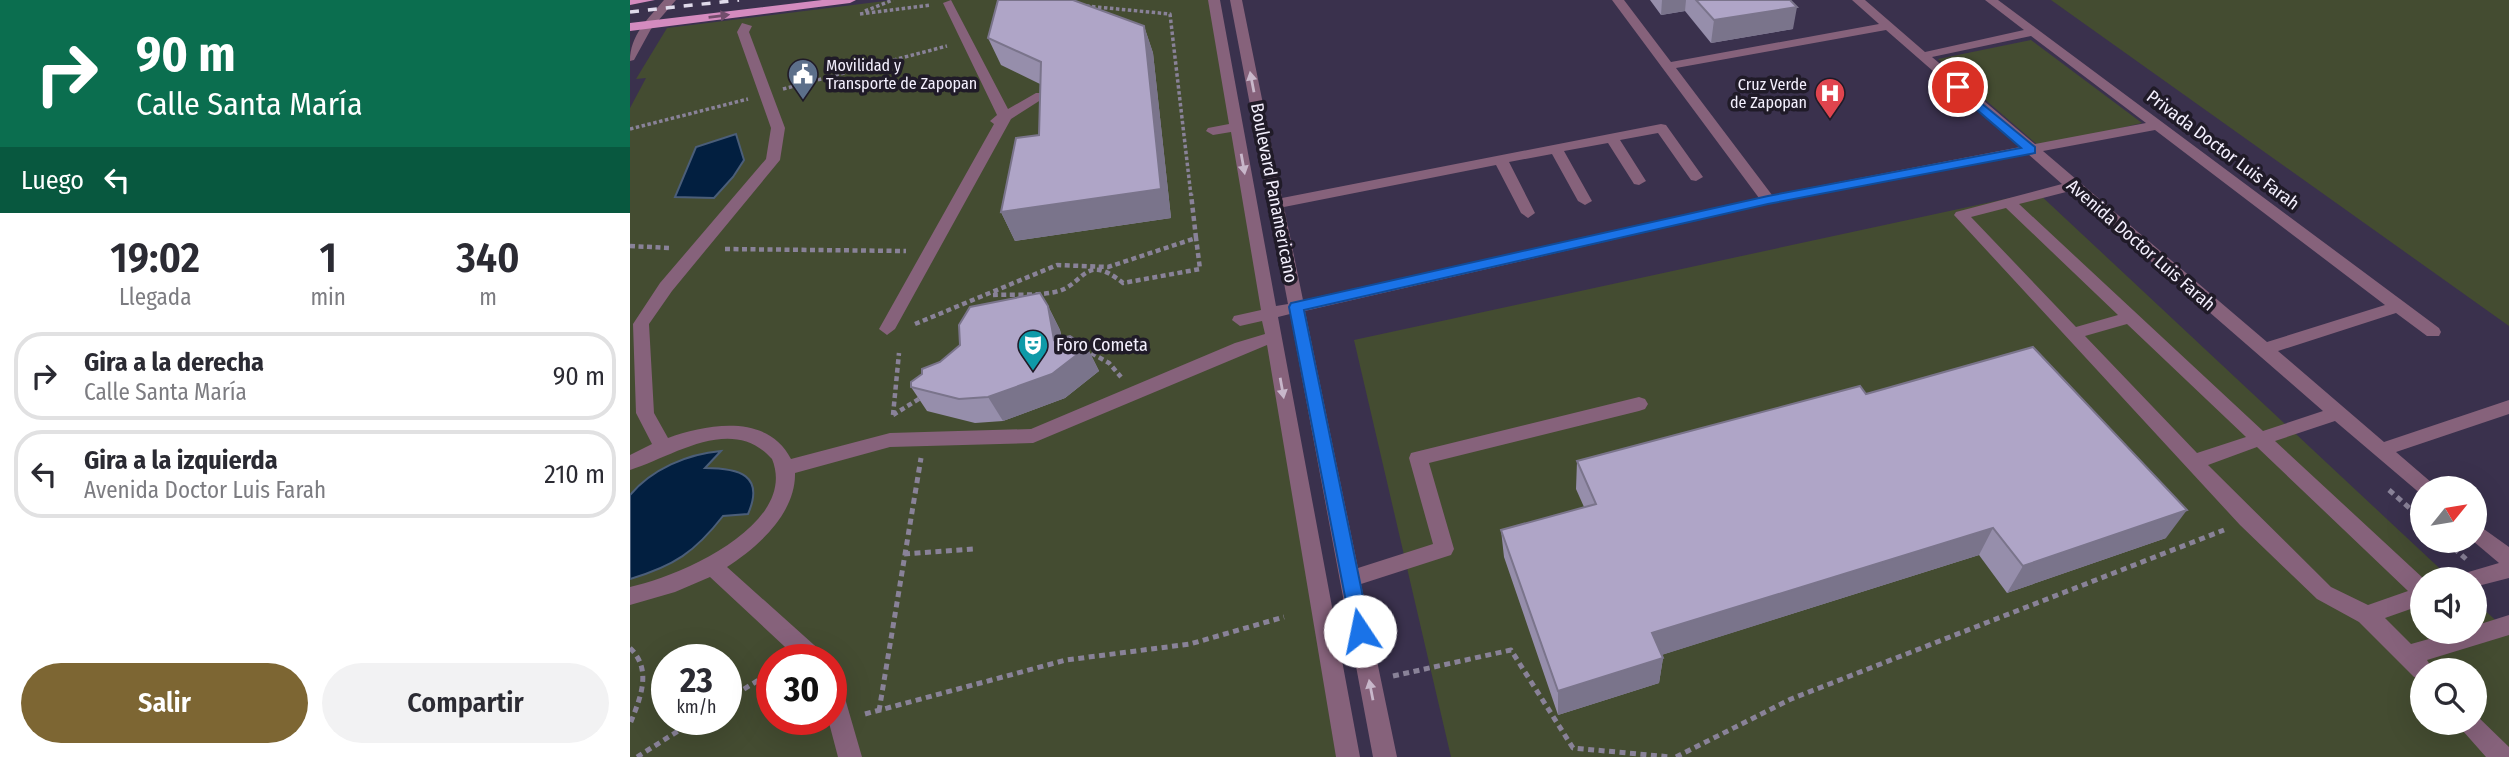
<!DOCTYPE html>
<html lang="es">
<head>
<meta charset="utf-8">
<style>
  :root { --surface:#fff; --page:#f2f2f3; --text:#2b2b33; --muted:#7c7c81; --line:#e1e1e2; --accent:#7d6633 }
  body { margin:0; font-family:"Fira Sans Condensed",sans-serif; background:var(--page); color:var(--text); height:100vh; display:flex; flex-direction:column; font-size:26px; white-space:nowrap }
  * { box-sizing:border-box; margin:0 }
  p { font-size:23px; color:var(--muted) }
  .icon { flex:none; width:38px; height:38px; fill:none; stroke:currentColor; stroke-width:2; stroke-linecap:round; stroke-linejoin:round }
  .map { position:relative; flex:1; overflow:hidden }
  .details { display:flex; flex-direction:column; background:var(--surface); width:630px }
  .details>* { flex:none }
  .guide { background:#0b6e4f; color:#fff; overflow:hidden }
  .needle { width:46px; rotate:60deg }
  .fabs { position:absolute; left:1780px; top:476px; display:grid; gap:14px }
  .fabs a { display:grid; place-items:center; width:77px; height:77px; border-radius:50%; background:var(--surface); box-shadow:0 7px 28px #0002; font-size:35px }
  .speed { position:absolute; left:21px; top:644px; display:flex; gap:14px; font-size:35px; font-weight:700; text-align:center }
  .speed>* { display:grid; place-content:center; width:91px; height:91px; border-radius:50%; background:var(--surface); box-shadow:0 7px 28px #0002; line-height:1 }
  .speed small { font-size:18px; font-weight:400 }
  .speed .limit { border:10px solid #d22; background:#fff; color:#111 }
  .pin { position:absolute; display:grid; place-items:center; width:60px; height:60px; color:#fff; margin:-30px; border:4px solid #fff; border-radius:50%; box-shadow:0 2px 7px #0007 }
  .me { position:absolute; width:77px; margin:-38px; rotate:349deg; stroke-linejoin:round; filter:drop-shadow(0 0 5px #0008) }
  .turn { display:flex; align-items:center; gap:24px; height:147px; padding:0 21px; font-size:32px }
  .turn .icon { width:91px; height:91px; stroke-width:2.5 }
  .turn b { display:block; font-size:49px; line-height:60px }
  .then { display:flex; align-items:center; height:66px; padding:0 21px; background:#0003; gap:14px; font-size:26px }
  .eta { display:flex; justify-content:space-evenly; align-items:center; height:119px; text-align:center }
  .eta b { font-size:42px; font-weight:600; line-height:49px }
  .cta { display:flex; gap:14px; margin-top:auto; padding:14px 21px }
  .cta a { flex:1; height:80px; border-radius:42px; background:var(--accent); color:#fff; font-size:28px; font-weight:600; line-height:80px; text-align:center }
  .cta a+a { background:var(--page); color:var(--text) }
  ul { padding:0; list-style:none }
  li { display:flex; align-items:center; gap:21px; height:88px; margin:0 14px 10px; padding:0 7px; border:4px solid var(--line); border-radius:28px }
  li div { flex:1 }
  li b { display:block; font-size:26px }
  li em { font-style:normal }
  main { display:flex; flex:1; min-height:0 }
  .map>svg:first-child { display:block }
</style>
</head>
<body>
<main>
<section class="details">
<div class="guide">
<div class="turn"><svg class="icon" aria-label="right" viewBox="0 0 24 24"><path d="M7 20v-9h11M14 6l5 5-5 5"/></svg><div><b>90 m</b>Calle Santa María</div></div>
<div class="then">Luego<svg class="icon" aria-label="left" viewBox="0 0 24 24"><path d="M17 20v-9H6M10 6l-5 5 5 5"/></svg></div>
</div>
<div class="eta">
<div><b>19:02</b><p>Llegada</p></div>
<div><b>1</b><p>min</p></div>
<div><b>340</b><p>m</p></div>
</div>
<ul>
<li><svg class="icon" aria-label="right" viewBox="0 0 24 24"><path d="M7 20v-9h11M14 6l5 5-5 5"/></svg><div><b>Gira a la derecha</b><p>Calle Santa María</p></div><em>90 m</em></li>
<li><svg class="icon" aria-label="left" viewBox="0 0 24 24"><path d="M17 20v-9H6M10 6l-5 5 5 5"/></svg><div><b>Gira a la izquierda</b><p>Avenida Doctor Luis Farah</p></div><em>210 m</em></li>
</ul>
<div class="cta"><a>Salir</a><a>Compartir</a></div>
</section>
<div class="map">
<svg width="1879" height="757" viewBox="0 0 1879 757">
  <rect width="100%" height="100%" fill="#3a314d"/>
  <path fill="#444c31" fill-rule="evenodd" d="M 263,0 L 579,0 L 712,757 L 0,757 L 0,108 L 16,78 L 6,79 L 37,28 ZM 37,660 L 96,660 L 96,719 L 37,719 ZM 142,660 L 201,660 L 201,719 L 142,719 Z
    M 1421,0 L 1879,0 L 1879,326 Z
    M 1401,40 L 1512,123 L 1410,147 L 1308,59 Z
    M 1407,192 L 1821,579 L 1792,579 L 1792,632 L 1844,632 L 1845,601 L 1879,633 L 1879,757 L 821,757 L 724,340 ZM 1792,670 L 1844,670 L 1844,723 L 1792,723 Z"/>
  <path fill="#021f40" stroke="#4b5e79" stroke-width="2" d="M 106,134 L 114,160 L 103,177 L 84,198 L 45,197 L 66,147 Z
    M 91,451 L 75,468 C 109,468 135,475 118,514 L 93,516 C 65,552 44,566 0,579 L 0,495 C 22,469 57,454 91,451 Z"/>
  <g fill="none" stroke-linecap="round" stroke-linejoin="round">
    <path stroke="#898298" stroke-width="3.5" stroke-dasharray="3.5 2.5" stroke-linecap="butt" d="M 456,6 L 540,14 L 561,196
      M 235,11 L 263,0
      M 230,14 L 301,5
      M 153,89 L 317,46
      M 0,129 L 118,99"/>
    <path stroke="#898298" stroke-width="4.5" stroke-dasharray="5 3.5" stroke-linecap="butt" d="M 0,246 L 41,248
      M 95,249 L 276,251
      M 363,295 C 383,294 406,296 425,292 C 455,286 453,251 493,283 L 570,269 L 566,238
      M 285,324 L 427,265 L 478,267 L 566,238 L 561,194
      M 454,349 L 479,363 L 491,377
      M 263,415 L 292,397
      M 263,415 L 269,353"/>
    <path stroke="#898298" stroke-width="5" stroke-dasharray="6 4.5" stroke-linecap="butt" d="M 1759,490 L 1792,519
      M 1816,541 L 1836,559
      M 274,554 L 344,549
      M 0,648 C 23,670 10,699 0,724
      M 763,676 L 881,650 L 943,748 L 1041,757
      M 96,700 L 142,672
      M 249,711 L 291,458
      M 235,714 L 436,660 L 560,644 L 654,617
      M 7,757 L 67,719
      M 1046,757 L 1161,699 L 1594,530"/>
    <path fill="#86627b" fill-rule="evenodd" d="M 34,0 L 46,0 L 21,29 L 4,60 L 0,61 C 0,35 18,19 34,0 Z
      M 321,0 L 378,109 L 406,93 L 416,93 L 417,96 L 381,119 L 265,329 L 257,335 L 249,329 L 364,124 L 360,121 L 367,115 L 313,3 Z
      M 578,0 L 590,0 L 646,306 L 658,304 L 600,0 L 612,0 L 652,198 L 1031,124 L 1036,125 L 1073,177 L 1066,181 L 1061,180 L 1028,133 L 990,140 L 1016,181 L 1009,185 L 1004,184 L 978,143 L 934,151 L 962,201 L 955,205 L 948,201 L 922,154 L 879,162 L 905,213 L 898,218 L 891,213 L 866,165 L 654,207 L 673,300 L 1129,198 L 982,0 L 994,0 L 1041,62 L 1249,24 L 1222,0 L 1235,0 L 1295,52 L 1394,30 L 1355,0 L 1368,0 L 1809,328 L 1811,332 L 1809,336 L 1797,336 L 1766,313 L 1648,351 L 1754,442 L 1879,400 L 1879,414 L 1766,452 L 1802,483 L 1804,488 L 1792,488 L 1792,495 L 1705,421 L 1645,441 L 1794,579 L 1792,605 L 1755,618 L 1781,644 L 1824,632 L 1844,632 L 1844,626 L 1879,615 L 1879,635 L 1797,660 L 1803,670 L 1792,670 L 1792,680 L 1784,677 L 1729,622 L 1687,599 L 1610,525 L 1324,215 L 1326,212 L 1432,184 L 1398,154 L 1138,204 L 675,311 L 728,568 L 803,544 L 779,458 L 781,453 L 1009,397 L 1015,399 L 1018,404 L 1015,409 L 1009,411 L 799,463 L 824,549 L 821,555 L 731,584 L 767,757 L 743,757 L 660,314 L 648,317 L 730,757 L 706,757 L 637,345 L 403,443 L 260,447 L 165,473 C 166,513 128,547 97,567 L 193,653 L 196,660 L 169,660 L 80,577 L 45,592 L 0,605 L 0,587 C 48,577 169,525 142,459 C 102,414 44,456 0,470 L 0,455 L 22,444 L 6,413 L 3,324 L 30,283 L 136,159 L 141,128 L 107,32 L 112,23 L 122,26 L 119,32 L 155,128 L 150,160 L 42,291 L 19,324 L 24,413 L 38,438 C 77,424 138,413 161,459 L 260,433 L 401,429 L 605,343 L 635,334 L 632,321 L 610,326 L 602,320 L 604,316 L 631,310 L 601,132 L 583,135 L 576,131 L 578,128 L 599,124 ZM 1256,30 L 1390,147 L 1142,195 L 1046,68 ZM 1401,36 L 1516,123 L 1405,144 L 1302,57 ZM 1525,130 L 1755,305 L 1637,342 L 1413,151 ZM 1440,191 L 1693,411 L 1633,431 L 1389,204 ZM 1376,208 L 1488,315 L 1446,327 L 1341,217 ZM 1497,324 L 1616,437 L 1567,453 L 1455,336 ZM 1627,447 L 1778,591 L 1738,605 L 1701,587 L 1578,465 Z
      M 1844,522 L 1879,547 L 1879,578 L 1844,587 L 1844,579 L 1832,579 L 1835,573 L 1869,563 L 1843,541 Z
      M 201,678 L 209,681 L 212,688 L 232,757 L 208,757 L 198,719 L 201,719 Z
      M 1844,713 L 1879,747 L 1879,757 L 1856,757 L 1833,731 L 1830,723 L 1844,723 Z"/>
    <path fill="#d48bbf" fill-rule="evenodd" d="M 0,0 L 25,0 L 0,5 Z
      M 192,0 L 226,0 L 220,3 L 0,31 L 0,23 Z"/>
    <path stroke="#e0dbeb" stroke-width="3.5" stroke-dasharray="9 9" stroke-linecap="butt" d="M 0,12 L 109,0"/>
  </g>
  <path fill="#968eab" d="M 1020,0 L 1160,0 L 1163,29 L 1081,43 L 1055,11 L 1031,15 Z
    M 514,26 L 523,53 L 541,218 L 385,241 L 371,212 L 409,135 L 410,84 L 371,65 L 358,38 Z
    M 418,306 L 430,330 L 432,338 L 457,347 L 469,371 L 435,398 L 373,421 L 345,423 L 297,411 L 281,387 L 310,362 Z
    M 1236,394 L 1536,538 L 1377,593 L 1349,555 L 1031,655 L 1033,658 L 1029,683 L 928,715 L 874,557 L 871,530 L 954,507 L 946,489 L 947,461 Z"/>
  <path fill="#7a748b" d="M 1032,0 L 1056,0 L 1055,11 L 1031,15 Z
    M 1167,7 L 1163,29 L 1081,43 L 1084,20 Z
    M 514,26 L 523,53 L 541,218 L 385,241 L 371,212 Z
    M 418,306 L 430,330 L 436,363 L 457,347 L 469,371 L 435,398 L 373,421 L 358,397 L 424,340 Z
    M 1557,510 L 1536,538 L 1377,593 L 1393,566 Z
    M 1363,528 L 1349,555 L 1019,659 L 1022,633 Z
    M 1033,658 L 1029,683 L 928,715 L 928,691 Z"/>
  <path fill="#afa5c7" stroke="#7a748b" stroke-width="2" d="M 368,0 L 443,0 L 514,26 L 531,189 L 371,212 L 386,138 L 409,135 L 411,62 L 358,38 Z
    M 1066,0 L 1160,0 L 1167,7 L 1084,20 Z
    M 410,293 L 418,306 L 424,340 L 440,336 L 457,347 L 422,374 L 358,397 L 329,399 L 281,387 L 281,382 L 292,374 L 292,369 L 310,362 L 330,345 L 329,325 L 340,307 Z
    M 1403,347 L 1557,510 L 1393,566 L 1363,528 L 1022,633 L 1033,658 L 928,691 L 871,530 L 966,504 L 947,461 L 1230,386 L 1236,394 Z"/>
  <defs><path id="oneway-solid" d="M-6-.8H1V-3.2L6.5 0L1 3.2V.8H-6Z" transform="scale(1.75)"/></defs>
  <use fill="#714d6c" href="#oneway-solid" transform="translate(89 16) rotate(-7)"/>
  <g fill="#c8b7ca">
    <use href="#oneway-solid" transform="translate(622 82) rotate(-101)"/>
    <use href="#oneway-solid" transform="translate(613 164) rotate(80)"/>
    <use href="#oneway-solid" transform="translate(652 388) rotate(80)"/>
    <use href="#oneway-solid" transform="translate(741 690) rotate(-101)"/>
  </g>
  <path fill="#1a73e8" stroke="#114b97" stroke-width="2" d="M 1328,84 L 1405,147 L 1405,153 L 1138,204 L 674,310 L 740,631 L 737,638 L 730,640 L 723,638 L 659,307 L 661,303 L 1138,196 L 1391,148 L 1324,90 L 1322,87 Z"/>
  <defs>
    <g id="civic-pin" transform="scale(1.575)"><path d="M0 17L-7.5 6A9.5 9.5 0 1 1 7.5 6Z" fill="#5c6f8a" stroke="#201b28"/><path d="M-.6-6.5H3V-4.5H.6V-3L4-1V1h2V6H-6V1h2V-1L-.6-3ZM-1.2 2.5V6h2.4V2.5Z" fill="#fff"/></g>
    <g id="hospital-pin" transform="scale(1.575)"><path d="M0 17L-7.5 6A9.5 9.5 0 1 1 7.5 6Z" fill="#e0444e" stroke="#201b28"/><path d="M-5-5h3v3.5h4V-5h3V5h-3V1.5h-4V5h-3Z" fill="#fff"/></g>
    <g id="theatre-pin" transform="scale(1.575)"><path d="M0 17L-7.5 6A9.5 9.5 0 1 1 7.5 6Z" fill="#0f9aa8" stroke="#201b28"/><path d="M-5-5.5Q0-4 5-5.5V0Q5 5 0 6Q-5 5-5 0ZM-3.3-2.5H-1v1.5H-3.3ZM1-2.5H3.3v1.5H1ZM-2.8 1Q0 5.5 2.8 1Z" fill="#fff"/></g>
  </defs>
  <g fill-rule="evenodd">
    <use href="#civic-pin" x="173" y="74"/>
    <use href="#hospital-pin" x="1200" y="93"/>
    <use href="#theatre-pin" x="403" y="345"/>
  </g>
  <g text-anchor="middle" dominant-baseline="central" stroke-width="7" stroke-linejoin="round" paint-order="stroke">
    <g font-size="16" fill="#f4f0fe" stroke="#201b28" text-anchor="start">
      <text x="196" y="65">Movilidad y<tspan x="196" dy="18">Transporte de Zapopan</tspan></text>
      <text x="1177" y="84" text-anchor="end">Cruz Verde<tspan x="1177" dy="18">de Zapopan</tspan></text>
    </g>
    <g font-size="18" fill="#f4f0fe" stroke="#201b28">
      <text transform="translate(1593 150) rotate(37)">Privada Doctor Luis Farah</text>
      <text transform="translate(644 193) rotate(79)">Boulevard Panamericano</text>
      <text transform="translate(1511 245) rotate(41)">Avenida Doctor Luis Farah</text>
    </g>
    <g font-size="18" fill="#f4f0fe" stroke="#201b28" text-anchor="start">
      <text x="426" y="345">Foro Cometa</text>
    </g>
  </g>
</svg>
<div class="fabs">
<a><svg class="needle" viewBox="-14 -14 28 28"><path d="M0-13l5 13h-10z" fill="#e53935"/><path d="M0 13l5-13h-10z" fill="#7c7c81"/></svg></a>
<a><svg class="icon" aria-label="sound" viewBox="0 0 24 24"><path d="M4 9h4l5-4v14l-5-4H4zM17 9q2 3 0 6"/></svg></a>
<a><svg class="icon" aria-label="search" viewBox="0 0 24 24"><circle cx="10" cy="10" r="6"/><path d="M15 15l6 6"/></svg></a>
</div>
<div class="speed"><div>23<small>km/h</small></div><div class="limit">30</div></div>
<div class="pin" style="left:1328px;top:87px;background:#d93025"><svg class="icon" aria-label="arrive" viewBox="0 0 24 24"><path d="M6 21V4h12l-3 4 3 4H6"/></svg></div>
<svg class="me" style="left:730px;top:631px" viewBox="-20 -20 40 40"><circle r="19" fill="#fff"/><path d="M0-13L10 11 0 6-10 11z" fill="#1a73e8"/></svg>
</div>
</main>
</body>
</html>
